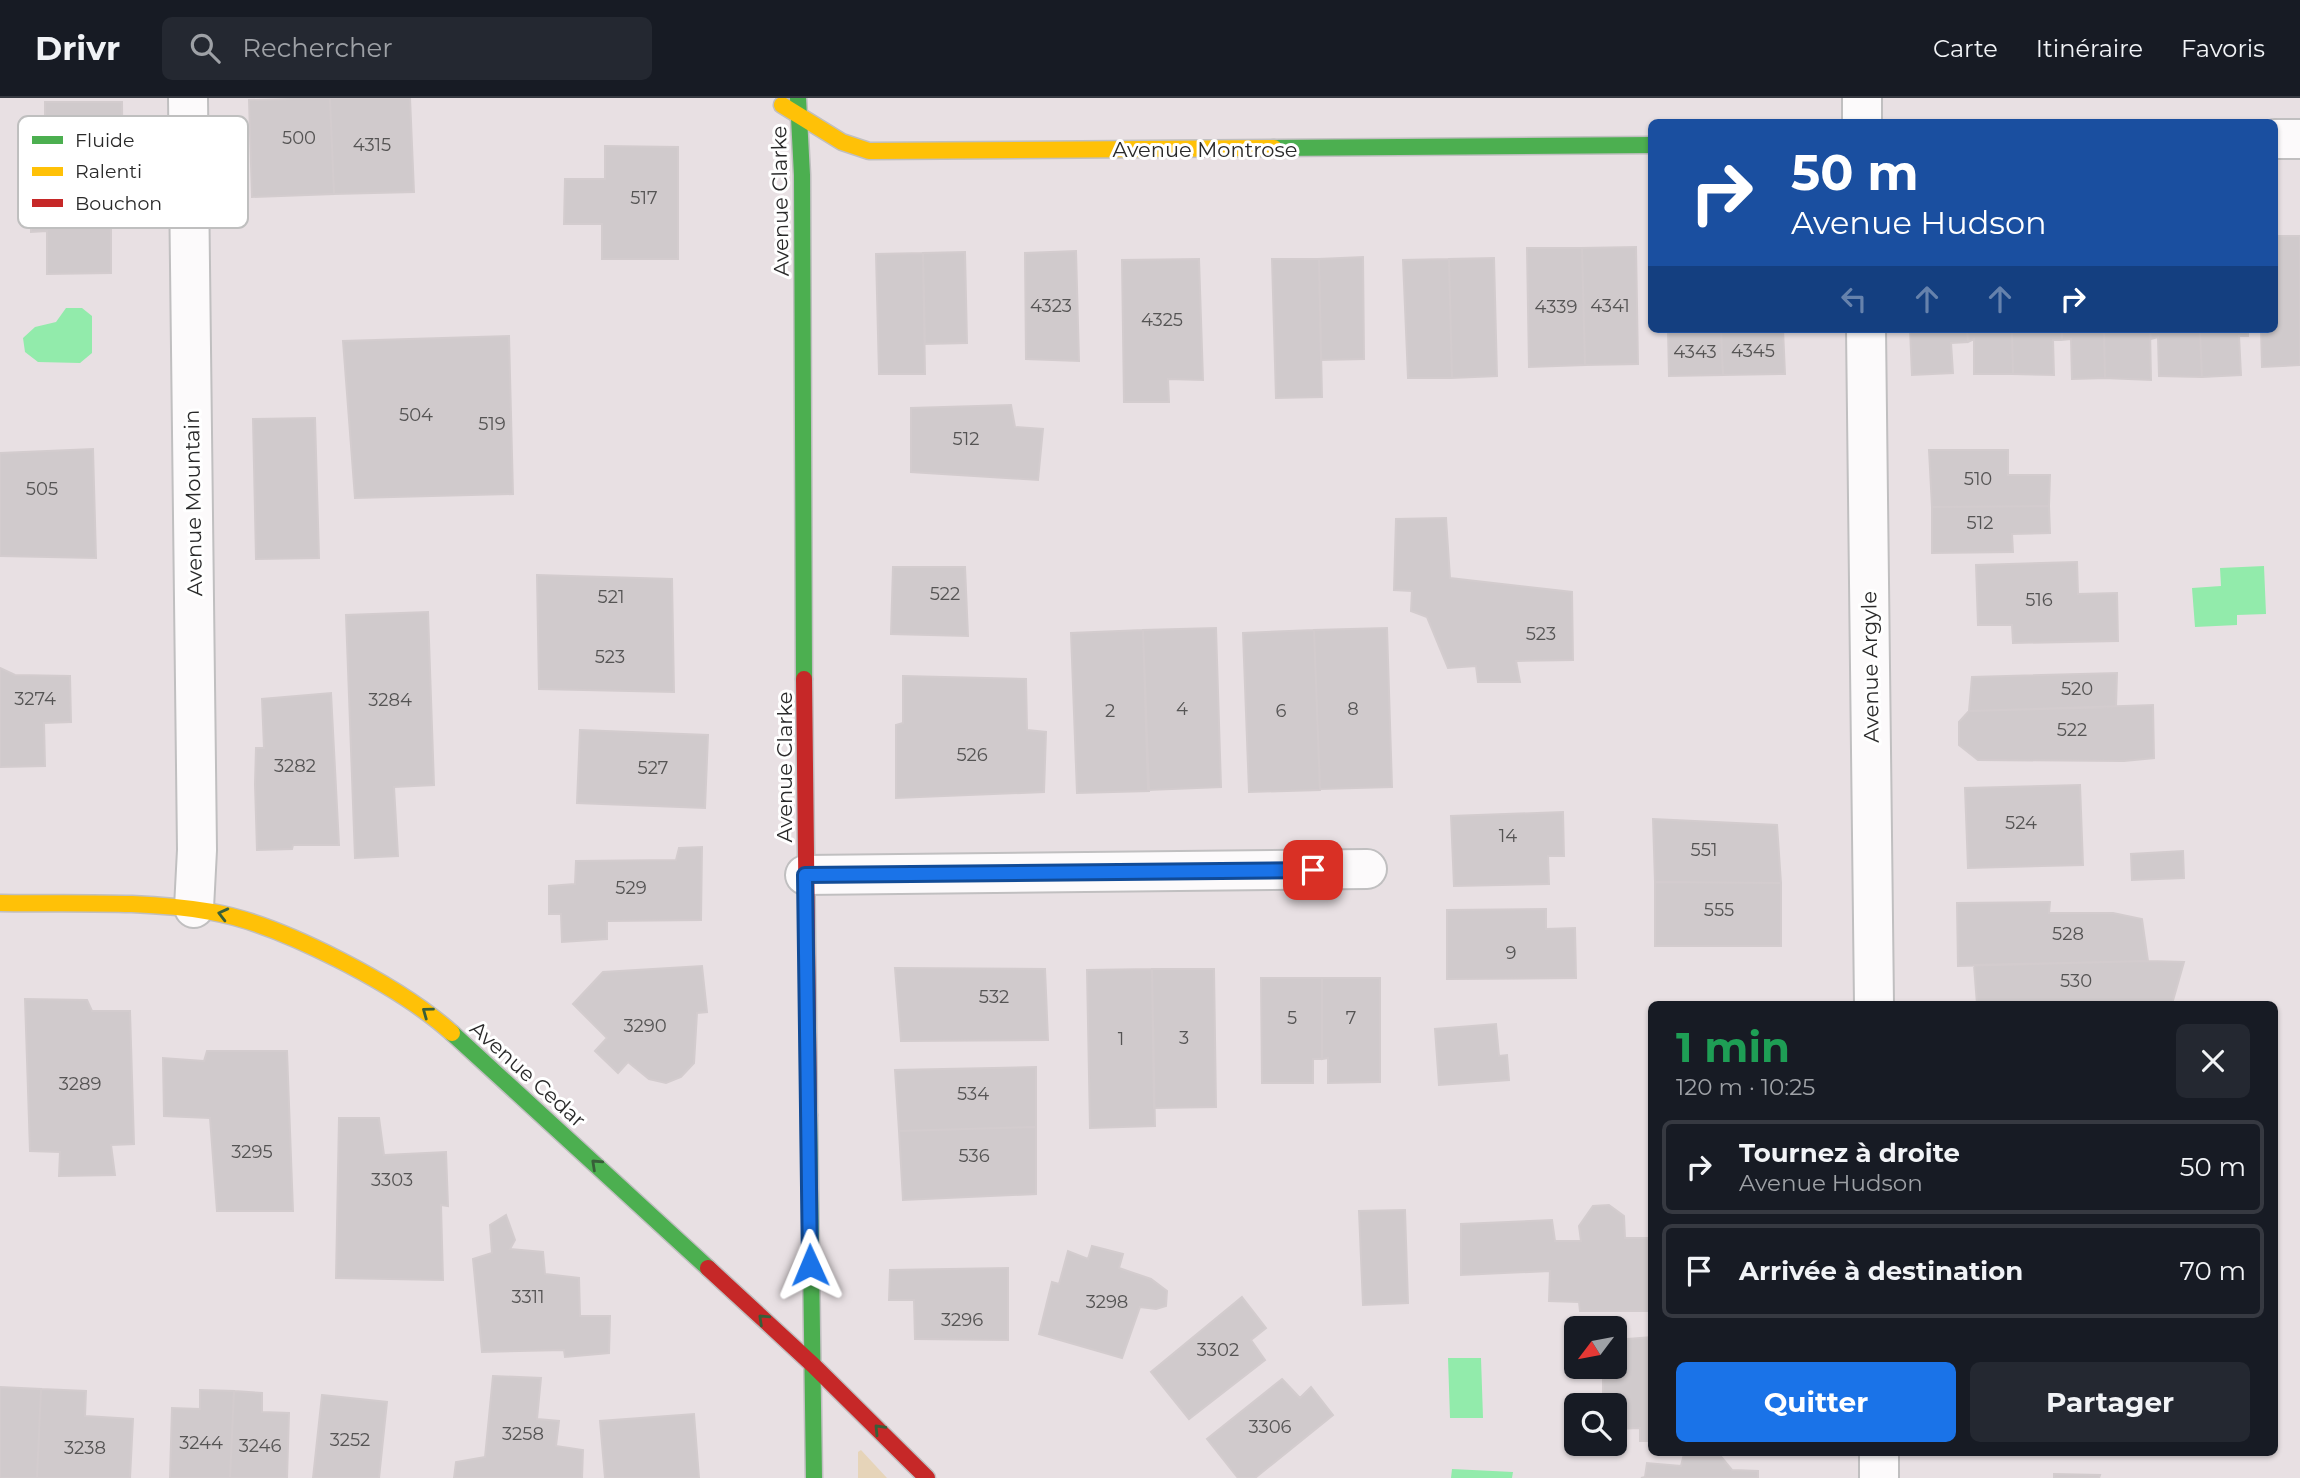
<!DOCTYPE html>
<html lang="fr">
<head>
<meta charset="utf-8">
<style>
  :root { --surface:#171b24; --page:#242831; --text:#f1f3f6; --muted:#9ea1a6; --line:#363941; --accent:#1a73e8 }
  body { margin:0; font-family:Montserrat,sans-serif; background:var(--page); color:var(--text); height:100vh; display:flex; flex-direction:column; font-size:26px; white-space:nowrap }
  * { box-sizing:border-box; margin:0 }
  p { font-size:23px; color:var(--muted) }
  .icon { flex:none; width:38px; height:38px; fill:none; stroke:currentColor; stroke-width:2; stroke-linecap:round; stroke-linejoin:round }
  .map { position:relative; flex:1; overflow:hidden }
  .sheet { position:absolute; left:1648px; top:903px; width:630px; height:455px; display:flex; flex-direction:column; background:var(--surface); border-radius:10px; box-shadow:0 2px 5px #0004 }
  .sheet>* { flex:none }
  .hud { position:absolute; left:1648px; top:21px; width:630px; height:214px; border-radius:10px; box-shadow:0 2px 5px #0004; background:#1a4fa0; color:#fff; overflow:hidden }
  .needle { width:46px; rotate:238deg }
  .tools { position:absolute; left:1564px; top:1218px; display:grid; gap:14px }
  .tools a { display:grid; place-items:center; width:63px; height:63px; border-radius:10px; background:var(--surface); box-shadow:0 2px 5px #0004; font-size:35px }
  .pin { position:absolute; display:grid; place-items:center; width:60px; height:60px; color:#fff; margin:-30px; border-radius:14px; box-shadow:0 4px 10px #0006 }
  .me { position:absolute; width:77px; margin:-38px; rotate:359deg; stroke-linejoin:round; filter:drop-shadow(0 0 5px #0008) }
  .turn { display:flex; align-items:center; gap:24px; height:147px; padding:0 28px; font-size:32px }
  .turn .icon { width:91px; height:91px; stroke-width:2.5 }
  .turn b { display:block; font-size:49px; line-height:60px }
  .lanes { display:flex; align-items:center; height:66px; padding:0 28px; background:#0003; justify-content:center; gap:35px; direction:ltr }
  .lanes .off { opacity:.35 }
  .round { display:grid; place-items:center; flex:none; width:74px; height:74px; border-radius:10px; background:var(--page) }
  .headline { display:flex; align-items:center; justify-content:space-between; height:119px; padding:0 28px }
  h1 { font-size:42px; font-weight:700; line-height:52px; color:#1e9e55 }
  .primary-button { display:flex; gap:14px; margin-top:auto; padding:14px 28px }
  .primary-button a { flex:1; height:80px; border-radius:10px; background:var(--accent); color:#fff; font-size:28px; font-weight:700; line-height:80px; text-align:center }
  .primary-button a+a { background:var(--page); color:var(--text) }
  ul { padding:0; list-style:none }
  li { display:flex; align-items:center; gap:21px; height:94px; margin:0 14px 10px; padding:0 14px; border:4px solid var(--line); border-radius:10px }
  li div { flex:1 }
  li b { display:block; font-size:26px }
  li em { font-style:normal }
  header { display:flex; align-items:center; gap:42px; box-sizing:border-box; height:98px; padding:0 35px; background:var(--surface); border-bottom:2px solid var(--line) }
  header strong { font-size:33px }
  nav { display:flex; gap:38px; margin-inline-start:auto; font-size:24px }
  .search { width:490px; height:63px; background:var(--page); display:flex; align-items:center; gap:18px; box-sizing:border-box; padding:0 24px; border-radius:10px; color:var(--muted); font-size:26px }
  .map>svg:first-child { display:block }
</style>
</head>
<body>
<header>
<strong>Drivr</strong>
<div class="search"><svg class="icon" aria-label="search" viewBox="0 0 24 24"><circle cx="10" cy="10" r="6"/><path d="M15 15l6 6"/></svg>Rechercher</div>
<nav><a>Carte</a><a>Itinéraire</a><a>Favoris</a></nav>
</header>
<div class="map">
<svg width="2300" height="1380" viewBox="0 0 2300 1380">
  <rect width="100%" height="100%" fill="#e8e0e3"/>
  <path fill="#e6d4b9" d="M 861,1352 L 887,1380 L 858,1380 L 858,1354 Z"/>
  <path fill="#92ebab" d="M 66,210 L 82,210 L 92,218 L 92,255 L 80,265 L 38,264 L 25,254 L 23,240 L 35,229 L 56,224 Z
    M 2264,468 L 2266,516 L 2237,517 L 2237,527 L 2195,529 L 2192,490 L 2221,488 L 2220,470 Z
    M 1448,1260 L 1481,1260 L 1483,1320 L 1450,1320 Z
    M 1452,1371 L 1513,1374 L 1512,1380 L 1451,1380 Z"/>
  <path fill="#d0cacc" stroke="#d3ccce" stroke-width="2" d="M 330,0 L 334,96 L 252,99 L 249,2 Z
    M 330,0 L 410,0 L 414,94 L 334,96 Z
    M 45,4 L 122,4 L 123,123 L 111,124 L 111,175 L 47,176 L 47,133 L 31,134 L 30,78 L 45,78 Z
    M 605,48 L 678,49 L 678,161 L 602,161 L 602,126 L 564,126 L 565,81 L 605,81 Z
    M 2275,138 L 2300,138 L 2300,267 L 2262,269 L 2261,231 L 2275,231 Z
    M 1636,149 L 1638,266 L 1585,267 L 1582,150 Z
    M 1527,150 L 1582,150 L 1585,267 L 1529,269 Z
    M 1076,153 L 1079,263 L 1026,261 L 1025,155 Z
    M 965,154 L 967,245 L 925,246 L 923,155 Z
    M 923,155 L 925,276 L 879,276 L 876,156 Z
    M 1363,159 L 1364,261 L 1321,262 L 1319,161 Z
    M 1494,160 L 1497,278 L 1452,280 L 1449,161 Z
    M 1199,161 L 1203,282 L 1168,281 L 1169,304 L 1124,304 L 1122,162 Z
    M 1272,161 L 1319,161 L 1322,299 L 1276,300 Z
    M 1449,161 L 1452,280 L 1408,280 L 1403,162 Z
    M 1668,231 L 1721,231 L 1723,277 L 1669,278 Z
    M 1721,231 L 1783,231 L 1785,276 L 1723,277 Z
    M 1910,231 L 1967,231 L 1968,244 L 1951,245 L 1953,275 L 1912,277 Z
    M 1967,231 L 2012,231 L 2013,276 L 1974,276 L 1974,241 L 1968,244 Z
    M 2012,231 L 2062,231 L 2062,242 L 2053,242 L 2054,277 L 2013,276 Z
    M 2062,231 L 2104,231 L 2105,280 L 2072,281 L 2071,241 L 2062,242 Z
    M 2104,231 L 2150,231 L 2151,282 L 2105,280 Z
    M 2150,231 L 2200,231 L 2202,279 L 2159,278 L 2158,239 L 2151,241 Z
    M 2200,231 L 2248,231 L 2248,238 L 2239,238 L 2241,277 L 2202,279 Z
    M 509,238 L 513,396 L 355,400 L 343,243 Z
    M 1011,307 L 1015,329 L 1043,331 L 1038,382 L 911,374 L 911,310 Z
    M 315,320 L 319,460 L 256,461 L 253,321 Z
    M 93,351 L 96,460 L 0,458 L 0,355 Z
    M 1929,352 L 2008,352 L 2008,377 L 2050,377 L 2049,408 L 1932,409 Z
    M 2049,408 L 2050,435 L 2012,436 L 2013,454 L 1932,455 L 1932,409 Z
    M 1446,420 L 1450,480 L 1572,494 L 1573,562 L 1516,563 L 1520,584 L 1478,584 L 1476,568 L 1448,570 L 1427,519 L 1411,513 L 1412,493 L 1394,492 L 1396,421 Z
    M 2077,464 L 2078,496 L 2117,495 L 2118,543 L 2013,545 L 2012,527 L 1978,527 L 1976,467 Z
    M 893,469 L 965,469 L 968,538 L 891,536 Z
    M 537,477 L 672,481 L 674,594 L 539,591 Z
    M 428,514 L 434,687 L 394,689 L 398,758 L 355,760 L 346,517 Z
    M 1216,530 L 1221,689 L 1148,692 L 1143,532 Z
    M 1387,530 L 1392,689 L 1320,691 L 1314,532 Z
    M 1143,532 L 1149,693 L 1077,695 L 1071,535 Z
    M 1314,532 L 1320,692 L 1249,694 L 1243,535 Z
    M 0,570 L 15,577 L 70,578 L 71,624 L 44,625 L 45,668 L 0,669 Z
    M 2117,575 L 2116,609 L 1969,613 L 1972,579 Z
    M 903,578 L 1026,581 L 1027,632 L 1046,634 L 1044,694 L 896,700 L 896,627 L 903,625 Z
    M 331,595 L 339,747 L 293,747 L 292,751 L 257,752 L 255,686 L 256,650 L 264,650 L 262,601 Z
    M 2153,607 L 2154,660 L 2124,663 L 1978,662 L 1959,647 L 1959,624 L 1969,613 Z
    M 580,632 L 708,637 L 705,710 L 577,705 Z
    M 2080,687 L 2083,767 L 1968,770 L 1965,690 Z
    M 1563,714 L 1564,758 L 1548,758 L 1549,786 L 1454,788 L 1451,718 Z
    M 1653,721 L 1777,727 L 1781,785 L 1655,784 Z
    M 702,749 L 701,822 L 607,823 L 607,841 L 562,844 L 561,816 L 549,816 L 549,788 L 575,786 L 576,763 L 676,762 L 679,750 Z
    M 2183,753 L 2184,780 L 2132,782 L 2131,756 Z
    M 1655,784 L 1781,785 L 1781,848 L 1655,848 Z
    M 2050,804 L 2049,815 L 2113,815 L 2142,821 L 2148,863 L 1958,868 L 1957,805 Z
    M 1546,811 L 1546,831 L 1575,830 L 1576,880 L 1447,881 L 1447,812 Z
    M 2148,863 L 2184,864 L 2172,906 L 1977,906 L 1974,867 Z
    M 702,868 L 707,914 L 697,915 L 694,965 L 681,979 L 666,985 L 649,981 L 628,964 L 618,975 L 595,953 L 607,940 L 573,906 L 603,874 Z
    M 895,870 L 1045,871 L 1048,942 L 901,943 Z
    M 1152,871 L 1155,1028 L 1090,1030 L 1087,872 Z
    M 1152,871 L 1214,871 L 1216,1009 L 1154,1010 Z
    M 1261,880 L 1322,880 L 1322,961 L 1313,961 L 1313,985 L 1262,985 Z
    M 1322,880 L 1380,880 L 1380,984 L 1328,985 L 1328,960 L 1322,961 Z
    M 25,901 L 87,902 L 92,913 L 130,913 L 134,1046 L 111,1047 L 115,1077 L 59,1078 L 60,1054 L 30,1053 Z
    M 1496,926 L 1499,958 L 1507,957 L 1509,982 L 1439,987 L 1435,931 Z
    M 207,953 L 287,953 L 293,1113 L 217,1113 L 210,1020 L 164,1018 L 163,960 L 204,963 Z
    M 1036,969 L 1036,1029 L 899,1033 L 895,972 Z
    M 339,1020 L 379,1020 L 384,1057 L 446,1054 L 448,1108 L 441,1107 L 443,1182 L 336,1180 Z
    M 1036,1029 L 1036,1096 L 903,1102 L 899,1033 Z
    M 1609,1107 L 1624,1118 L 1625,1140 L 1652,1140 L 1652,1213 L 1580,1213 L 1579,1204 L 1549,1203 L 1550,1173 L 1461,1177 L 1461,1126 L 1552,1122 L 1555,1143 L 1581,1143 L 1579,1128 L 1593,1108 Z
    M 1405,1112 L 1408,1205 L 1363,1207 L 1359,1113 Z
    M 506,1117 L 515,1142 L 510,1151 L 543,1154 L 545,1176 L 579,1180 L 580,1218 L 610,1218 L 609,1255 L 565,1259 L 564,1252 L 482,1254 L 473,1161 L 492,1155 L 490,1127 Z
    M 1092,1148 L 1123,1156 L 1119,1170 L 1151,1181 L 1167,1193 L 1166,1208 L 1156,1211 L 1140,1209 L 1122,1260 L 1039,1236 L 1052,1184 L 1059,1186 L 1068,1153 L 1088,1161 Z
    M 1008,1170 L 1008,1242 L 915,1241 L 914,1202 L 889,1202 L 890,1172 Z
    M 1242,1199 L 1266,1230 L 1251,1242 L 1265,1262 L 1189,1321 L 1151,1274 Z
    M 1652,1239 L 1652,1343 L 1640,1343 L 1640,1330 L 1615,1331 L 1615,1307 L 1603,1307 L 1603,1269 L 1615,1269 L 1615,1242 Z
    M 493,1278 L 541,1280 L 537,1321 L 559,1323 L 556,1348 L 583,1352 L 582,1380 L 454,1380 L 456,1364 L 485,1359 Z
    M 1282,1281 L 1300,1300 L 1311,1289 L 1333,1317 L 1255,1380 L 1238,1380 L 1207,1341 Z
    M 0,1289 L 41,1291 L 37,1380 L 0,1380 Z
    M 41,1291 L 86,1293 L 85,1318 L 133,1321 L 130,1380 L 37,1380 Z
    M 200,1292 L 234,1293 L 230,1380 L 170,1380 L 172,1310 L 200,1311 Z
    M 234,1293 L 262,1295 L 262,1314 L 289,1315 L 287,1380 L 230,1380 Z
    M 322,1297 L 387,1304 L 379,1380 L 313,1380 Z
    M 694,1316 L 699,1380 L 605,1380 L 600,1323 Z
    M 1718,1355 L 1732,1372 L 1758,1373 L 1758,1380 L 1641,1380 L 1645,1379 L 1647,1365 L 1681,1368 L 1684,1356 Z
    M 2054,1376 L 2100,1377 L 2099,1380 L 2054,1380 Z"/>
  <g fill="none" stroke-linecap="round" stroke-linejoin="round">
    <g stroke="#c0bfc0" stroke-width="42">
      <path id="street" d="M 188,0 L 197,752 L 194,810
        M 1862,0 L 1862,24
        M 2275,41 L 2300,41
        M 1866,231 L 1874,906
        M 805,777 L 1367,771
        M 1879,1354 L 1879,1380"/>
    </g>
    <g stroke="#c0bfc0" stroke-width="19">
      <path id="fast" d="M 798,0 L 802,77 L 804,581
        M 1274,50 L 1652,47
        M 452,935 L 708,1170
        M 809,1017 L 814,1380"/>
    </g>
    <g stroke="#c0bfc0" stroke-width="19">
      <path id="slow" d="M 782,7 L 842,44 L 869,53 L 1274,50
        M 0,805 C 70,806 143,802 212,814 C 281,826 400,888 452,935"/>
    </g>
    <g stroke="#c0bfc0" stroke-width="19">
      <path id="jam" d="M 804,581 L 809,1017
        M 708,1170 L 813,1267 L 927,1380"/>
    </g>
    <use href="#street" stroke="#fcfafb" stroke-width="38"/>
    <use href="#fast" stroke="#4caf50" stroke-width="16"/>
    <use href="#slow" stroke="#ffc107" stroke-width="16"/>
    <use href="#jam" stroke="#c62828" stroke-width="16"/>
  </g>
  <defs><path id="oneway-chevron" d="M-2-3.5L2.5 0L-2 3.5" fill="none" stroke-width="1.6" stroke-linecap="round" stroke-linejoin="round" transform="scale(1.75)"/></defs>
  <g stroke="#385f39">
    <use href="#oneway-chevron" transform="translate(223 816) rotate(-166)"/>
    <use href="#oneway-chevron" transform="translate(427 914) rotate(-144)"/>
    <use href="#oneway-chevron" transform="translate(596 1066) rotate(-137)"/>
    <use href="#oneway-chevron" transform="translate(763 1221) rotate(-137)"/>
    <use href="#oneway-chevron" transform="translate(879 1331) rotate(-134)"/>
  </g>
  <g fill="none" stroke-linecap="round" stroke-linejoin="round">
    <g stroke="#114b97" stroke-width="18">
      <path id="route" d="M 810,1167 L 805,777 L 1313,772"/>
    </g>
    <use href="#route" stroke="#1a73e8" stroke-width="12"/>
  </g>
  <g text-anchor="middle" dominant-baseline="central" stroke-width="6" stroke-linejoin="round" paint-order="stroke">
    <g font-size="18" fill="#555454">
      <text x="299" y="40">500</text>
      <text x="372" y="47">4315</text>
      <text x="644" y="100">517</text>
      <text x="1051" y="208">4323</text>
      <text x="1610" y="208">4341</text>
      <text x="1556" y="209">4339</text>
      <text x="1162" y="222">4325</text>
      <text x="1753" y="253">4345</text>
      <text x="1695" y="254">4343</text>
      <text x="416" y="317">504</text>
      <text x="492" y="326">519</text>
      <text x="966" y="341">512</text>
      <text x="1978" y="381">510</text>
      <text x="42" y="391">505</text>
      <text x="1980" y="425">512</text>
      <text x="945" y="496">522</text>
      <text x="611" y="499">521</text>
      <text x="2039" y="502">516</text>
      <text x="1541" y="536">523</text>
      <text x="610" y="559">523</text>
      <text x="2077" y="591">520</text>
      <text x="35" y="601">3274</text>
      <text x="390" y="602">3284</text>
      <text x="1182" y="611">4</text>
      <text x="1353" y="611">8</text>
      <text x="1110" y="613">2</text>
      <text x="1281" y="613">6</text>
      <text x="2072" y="632">522</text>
      <text x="972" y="657">526</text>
      <text x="295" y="668">3282</text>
      <text x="653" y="670">527</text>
      <text x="2021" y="725">524</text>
      <text x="1508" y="738">14</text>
      <text x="1704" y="752">551</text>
      <text x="631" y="790">529</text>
      <text x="1719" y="812">555</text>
      <text x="2068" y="836">528</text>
      <text x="1511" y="855">9</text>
      <text x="2076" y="883">530</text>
      <text x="994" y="899">532</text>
      <text x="1292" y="920">5</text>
      <text x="1351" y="920">7</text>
      <text x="645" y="928">3290</text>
      <text x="1184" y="940">3</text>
      <text x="1121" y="941">1</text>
      <text x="80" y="986">3289</text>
      <text x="973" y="996">534</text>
      <text x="252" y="1054">3295</text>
      <text x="974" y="1058">536</text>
      <text x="392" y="1082">3303</text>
      <text x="528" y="1199">3311</text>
      <text x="1107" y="1204">3298</text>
      <text x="962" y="1222">3296</text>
      <text x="1218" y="1252">3302</text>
      <text x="1270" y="1329">3306</text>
      <text x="523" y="1336">3258</text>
      <text x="350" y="1342">3252</text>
      <text x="201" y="1345">3244</text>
      <text x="260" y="1348">3246</text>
      <text x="85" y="1350">3238</text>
    </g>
    <g font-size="21" fill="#2a2a2a" stroke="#fff">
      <text x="1205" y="51">Avenue Montrose</text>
      <text transform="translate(780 103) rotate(-91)">Avenue Clarke</text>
      <text transform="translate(193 405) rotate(-91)">Avenue Mountain</text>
      <text transform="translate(1870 569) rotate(-91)">Avenue Argyle</text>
      <text transform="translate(784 669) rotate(-90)">Avenue Clarke</text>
      <text transform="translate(528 976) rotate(42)">Avenue Cedar</text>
    </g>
  </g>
  <rect x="18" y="18" width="230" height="112" rx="10" fill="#fff" stroke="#bfbfbf" stroke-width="2"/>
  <rect x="32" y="38" width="31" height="8" fill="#4caf50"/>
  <rect x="32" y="69" width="31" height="9" fill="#ffc107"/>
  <rect x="32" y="101" width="31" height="8" fill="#c62828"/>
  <g font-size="19" fill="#2a2a2a">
    <text x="75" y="49">Fluide</text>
    <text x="75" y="80">Ralenti</text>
    <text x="75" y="112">Bouchon</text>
  </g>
</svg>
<div class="tools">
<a><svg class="needle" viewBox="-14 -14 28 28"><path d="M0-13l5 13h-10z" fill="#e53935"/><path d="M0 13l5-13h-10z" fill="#9ea1a6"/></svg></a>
<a><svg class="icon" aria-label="search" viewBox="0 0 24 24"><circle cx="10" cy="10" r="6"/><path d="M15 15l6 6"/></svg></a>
</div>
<div class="pin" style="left:1313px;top:772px;background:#d93025"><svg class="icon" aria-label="arrive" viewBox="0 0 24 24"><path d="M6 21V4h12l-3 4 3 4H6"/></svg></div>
<svg class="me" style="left:810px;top:1167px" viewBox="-20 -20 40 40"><path d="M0-17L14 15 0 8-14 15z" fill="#1a73e8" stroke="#fff" stroke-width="4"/></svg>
<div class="hud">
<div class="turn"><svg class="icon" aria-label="right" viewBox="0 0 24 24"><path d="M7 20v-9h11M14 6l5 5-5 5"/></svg><div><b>50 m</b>Avenue Hudson</div></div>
<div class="lanes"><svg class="icon off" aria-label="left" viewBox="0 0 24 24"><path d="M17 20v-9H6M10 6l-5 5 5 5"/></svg><svg class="icon off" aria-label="ahead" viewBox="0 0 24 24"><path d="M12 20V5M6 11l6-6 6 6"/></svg><svg class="icon off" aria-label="ahead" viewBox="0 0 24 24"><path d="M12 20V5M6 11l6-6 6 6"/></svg><svg class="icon" aria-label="right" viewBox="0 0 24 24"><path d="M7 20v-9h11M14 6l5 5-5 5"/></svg></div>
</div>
<section class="sheet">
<div class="headline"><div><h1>1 min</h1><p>120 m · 10:25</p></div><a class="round"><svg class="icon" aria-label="close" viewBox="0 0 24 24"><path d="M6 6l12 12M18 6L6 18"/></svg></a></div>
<ul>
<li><svg class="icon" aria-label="right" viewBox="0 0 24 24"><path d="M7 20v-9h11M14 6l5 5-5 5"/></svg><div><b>Tournez à droite</b><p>Avenue Hudson</p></div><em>50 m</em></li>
<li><svg class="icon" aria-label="arrive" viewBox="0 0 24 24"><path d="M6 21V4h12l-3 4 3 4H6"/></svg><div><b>Arrivée à destination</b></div><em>70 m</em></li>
</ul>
<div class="primary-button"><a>Quitter</a><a>Partager</a></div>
</section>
</div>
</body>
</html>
